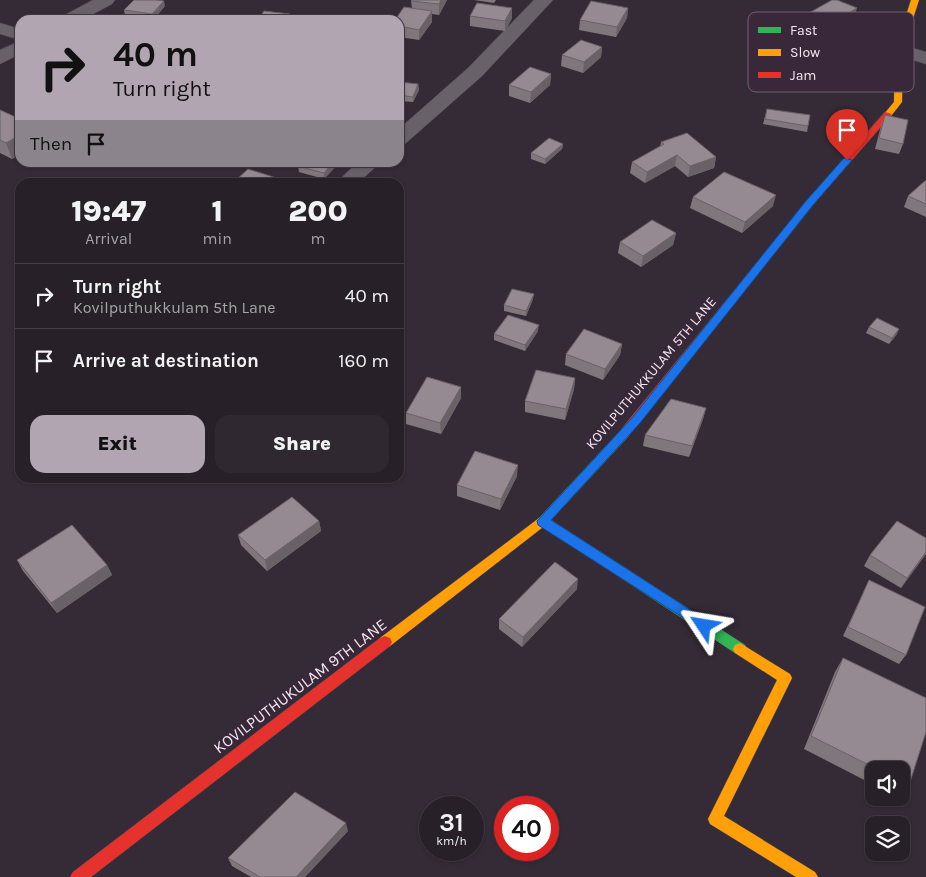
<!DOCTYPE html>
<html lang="en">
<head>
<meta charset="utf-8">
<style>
  :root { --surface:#282028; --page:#302830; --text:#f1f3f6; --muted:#a5a3a8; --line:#443e45; --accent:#b0a5b1 }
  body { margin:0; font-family:Karla,sans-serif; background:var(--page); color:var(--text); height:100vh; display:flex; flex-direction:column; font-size:19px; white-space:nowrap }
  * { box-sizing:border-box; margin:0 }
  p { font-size:16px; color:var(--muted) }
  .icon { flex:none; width:28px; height:28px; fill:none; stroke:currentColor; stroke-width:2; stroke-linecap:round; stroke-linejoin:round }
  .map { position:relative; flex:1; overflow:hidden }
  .drawer { position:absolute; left:15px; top:178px; width:389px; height:305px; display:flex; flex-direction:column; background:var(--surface); border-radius:15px; box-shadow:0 1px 4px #0004,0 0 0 1px var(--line) }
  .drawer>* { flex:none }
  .guide { position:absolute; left:15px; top:15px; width:389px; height:152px; border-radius:15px; box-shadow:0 1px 4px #0004,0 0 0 1px var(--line); background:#b0a5b1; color:#111; overflow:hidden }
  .tools { position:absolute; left:865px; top:761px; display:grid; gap:10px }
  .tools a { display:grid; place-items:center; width:45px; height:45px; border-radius:10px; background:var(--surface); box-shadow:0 1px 4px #0004,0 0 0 1px var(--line); font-size:25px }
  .speed { position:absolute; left:419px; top:796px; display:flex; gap:10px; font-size:25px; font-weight:700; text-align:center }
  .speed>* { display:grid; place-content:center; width:65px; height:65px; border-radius:50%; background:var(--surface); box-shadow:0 1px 4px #0004,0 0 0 1px var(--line); line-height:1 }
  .speed small { font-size:12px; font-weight:400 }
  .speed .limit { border:8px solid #d22; background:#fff; color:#111 }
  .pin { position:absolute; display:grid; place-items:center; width:42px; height:42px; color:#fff; margin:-51px -21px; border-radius:50% 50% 50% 0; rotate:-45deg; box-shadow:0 0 5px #0007 }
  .pin .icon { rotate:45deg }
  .me { position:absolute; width:55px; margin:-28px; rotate:303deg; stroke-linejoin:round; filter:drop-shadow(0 0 4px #0008) }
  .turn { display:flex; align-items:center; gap:18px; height:105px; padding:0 15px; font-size:22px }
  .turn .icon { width:65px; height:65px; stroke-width:2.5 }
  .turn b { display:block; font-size:35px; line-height:42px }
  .then { display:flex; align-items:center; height:48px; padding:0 15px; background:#0003; gap:10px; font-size:19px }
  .eta { display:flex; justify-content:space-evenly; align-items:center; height:85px; text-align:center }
  .eta b { font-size:30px; font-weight:800; line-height:35px }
  .primary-button { display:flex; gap:10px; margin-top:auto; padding:10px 15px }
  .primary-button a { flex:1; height:58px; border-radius:15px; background:var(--accent); color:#111; font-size:20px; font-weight:800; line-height:58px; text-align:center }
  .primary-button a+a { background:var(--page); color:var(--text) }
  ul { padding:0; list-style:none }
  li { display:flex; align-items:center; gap:15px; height:65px; padding:0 15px; border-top:1px solid var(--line) }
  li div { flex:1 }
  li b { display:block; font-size:19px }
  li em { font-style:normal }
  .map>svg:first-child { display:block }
</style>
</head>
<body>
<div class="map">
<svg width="926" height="877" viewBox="0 0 926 877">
  <rect width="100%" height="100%" fill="#352b36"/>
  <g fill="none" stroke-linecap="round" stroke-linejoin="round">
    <g stroke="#504750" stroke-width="1">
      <path id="street" d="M 93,0 L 115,0 L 112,4 L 82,20 L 60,20 L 63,16 Z
        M 534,0 L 553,0 L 482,76 L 406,143 L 399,145 L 399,129 L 468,68 Z
        M 0,23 L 20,29 L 20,40 L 0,34 Z
        M 20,41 L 20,54 L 0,64 L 0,50 Z
        M 899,44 L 926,52 L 926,64 L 892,54 L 890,50 L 892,46 Z
        M 358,162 L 381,162 L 359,182 L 337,182 Z"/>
    </g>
    <g stroke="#504750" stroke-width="1">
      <path id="fast" d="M 623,431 L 629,435 L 627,438 L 551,520 L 745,645 L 747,649 L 745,653 L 740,655 L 735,653 L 539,524 L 537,521 L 539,518 L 619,432 Z"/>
    </g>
    <g stroke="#504750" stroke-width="1">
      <path id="slow" d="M 911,0 L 919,0 L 903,50 L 902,102 L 891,116 L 888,116 L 884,114 L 894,102 L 895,50 Z
        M 543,516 L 547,518 L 549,521 L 547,524 L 390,646 L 385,648 L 380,646 L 378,642 L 380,638 L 539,518 Z
        M 740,643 L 790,674 L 792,678 L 724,816 L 815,872 L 818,877 L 796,877 L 710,824 L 708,819 L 777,680 L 735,653 L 733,649 L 735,645 Z"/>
    </g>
    <g stroke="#504750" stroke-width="1">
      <path id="jam" d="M 885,112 L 892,114 L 813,205 L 627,438 L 619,438 L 617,435 L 619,432 L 807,201 Z
        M 385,636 L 390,638 L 392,642 L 390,646 L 91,877 L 70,877 L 73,872 L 380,638 Z"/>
    </g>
    <use href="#street" fill="#696169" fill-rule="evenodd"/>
    <use href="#fast" fill="#30b455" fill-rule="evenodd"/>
    <use href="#slow" fill="#ff9f0a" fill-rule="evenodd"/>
    <use href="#jam" fill="#e5322d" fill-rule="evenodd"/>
  </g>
  <path fill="#80777d" d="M 447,0 L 439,15 L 432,14 L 432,22 L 419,40 L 399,37 L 399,20 L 412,8 L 411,1 Z
    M 474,0 L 496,0 L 494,3 Z
    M 165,6 L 154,19 L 125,15 L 124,10 Z
    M 628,8 L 627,18 L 616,37 L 579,30 L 580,20 Z
    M 809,13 L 854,19 L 829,33 L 806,23 Z
    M 470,16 L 512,18 L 505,31 L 470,26 Z
    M 861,36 L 890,46 L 888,52 L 860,49 L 859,42 Z
    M 602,47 L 601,57 L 583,73 L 561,66 L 562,55 Z
    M 843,61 L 879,64 L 874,74 L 841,66 Z
    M 551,74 L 550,85 L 530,103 L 509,96 L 509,85 Z
    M 399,82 L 418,84 L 419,90 L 413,102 L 399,101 Z
    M 767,109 L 808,126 L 807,132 L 763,124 Z
    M 0,110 L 20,119 L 20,154 L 12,159 L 0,153 Z
    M 885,115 L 903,144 L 899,154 L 875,149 L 881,126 Z
    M 661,142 L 716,157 L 714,168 L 688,177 L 675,166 L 645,183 L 630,173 L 632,162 L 660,147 Z
    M 563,144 L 562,149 L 545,164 L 531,159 L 531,153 Z
    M 301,162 L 339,162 L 339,163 L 324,179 L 299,172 L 298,166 Z
    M 926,180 L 926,217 L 904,207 L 908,196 Z
    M 693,197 L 773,206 L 742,233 L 690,208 Z
    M 676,233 L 673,245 L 641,267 L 618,253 L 620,242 Z
    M 533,299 L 526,316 L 504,311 L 504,305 Z
    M 869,327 L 897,334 L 889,344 L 866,333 Z
    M 538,331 L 525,351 L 494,340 L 494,334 Z
    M 622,344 L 620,355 L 603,380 L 565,365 L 566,354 Z
    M 575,378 L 574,389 L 565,420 L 525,412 L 525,401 Z
    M 461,387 L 461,398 L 441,434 L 406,424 L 406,413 Z
    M 706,408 L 703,419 L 689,457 L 643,446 L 645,435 Z
    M 517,476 L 500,510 L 457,496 L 457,485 Z
    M 319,521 L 321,531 L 267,571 L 241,545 L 238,535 Z
    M 926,554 L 901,588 L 864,566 L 870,555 Z
    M 17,560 L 107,565 L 112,575 L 57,613 L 23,571 Z
    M 869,580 L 906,655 L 899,664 L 843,636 L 864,591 Z
    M 577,589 L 522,647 L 499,629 L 499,619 Z
    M 843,658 L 926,698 L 926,732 L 909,785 L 901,794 L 901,770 L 874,770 L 874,785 L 804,749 L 835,672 Z
    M 348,831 L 305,877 L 251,877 L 232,866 L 228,858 Z"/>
  <path fill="#686166" d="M 441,0 L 447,0 L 439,15 L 439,4 Z
    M 164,1 L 165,6 L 154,19 L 152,14 Z
    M 512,8 L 512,18 L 505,31 L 505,21 Z
    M 628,8 L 627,18 L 616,37 L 617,27 Z
    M 857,8 L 854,19 L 829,33 L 832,23 Z
    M 432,11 L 432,22 L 419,40 L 419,30 Z
    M 290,14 L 290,20 L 285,20 Z
    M 602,47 L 601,57 L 583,73 L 584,62 Z
    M 551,74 L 550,85 L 530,103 L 531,92 Z
    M 418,84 L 419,90 L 413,102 L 413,97 Z
    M 20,135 L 20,154 L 12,159 L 6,143 Z
    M 563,144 L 562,149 L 545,164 L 545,159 Z
    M 677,155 L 675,166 L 645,183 L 647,172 Z
    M 716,157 L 714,168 L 688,177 L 690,166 Z
    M 333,162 L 339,163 L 324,179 L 324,173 Z
    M 776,195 L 773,206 L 742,233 L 745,222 Z
    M 676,233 L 673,245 L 641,267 L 643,256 Z
    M 534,294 L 533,299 L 526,316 L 526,311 Z
    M 539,325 L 538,331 L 525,351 L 525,345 Z
    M 899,329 L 897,334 L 889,344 L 892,338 Z
    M 622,344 L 620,355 L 603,380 L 605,369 Z
    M 575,378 L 574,389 L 565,420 L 566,409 Z
    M 461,387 L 461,398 L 441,434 L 440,423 Z
    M 706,408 L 703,419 L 689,457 L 692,446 Z
    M 518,465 L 517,476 L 500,510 L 501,499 Z
    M 319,521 L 321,531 L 267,571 L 265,560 Z
    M 926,552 L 926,554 L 901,588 L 907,578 Z
    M 107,565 L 112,575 L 57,613 L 51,603 Z
    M 578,579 L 577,589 L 522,647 L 523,637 Z
    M 346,823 L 348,831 L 305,877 L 296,877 Z"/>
  <path fill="#958a91" stroke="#686166" d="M 134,0 L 156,0 L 164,1 L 152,14 L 124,10 Z
    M 412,0 L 441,0 L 439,4 L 411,1 Z
    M 832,0 L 837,0 L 857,8 L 832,23 L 809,13 Z
    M 591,1 L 628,8 L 617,27 L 580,20 Z
    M 477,3 L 512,8 L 505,21 L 470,16 Z
    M 404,7 L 432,11 L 419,30 L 399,26 L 399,20 L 395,20 Z
    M 264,11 L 290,14 L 285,20 L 258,20 Z
    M 581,40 L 602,47 L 584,62 L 562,55 Z
    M 530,67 L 551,74 L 531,92 L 509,85 Z
    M 399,82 L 418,84 L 413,97 L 399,95 Z
    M 767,109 L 810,115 L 808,126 L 765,119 Z
    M 0,110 L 20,119 L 20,135 L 6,143 L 0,140 Z
    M 885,115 L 908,120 L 903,144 L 879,138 Z
    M 687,133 L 716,157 L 690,166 L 677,155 L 647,172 L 632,162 L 664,144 L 661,142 Z
    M 549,138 L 563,144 L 545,159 L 531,153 Z
    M 301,162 L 333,162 L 324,173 L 298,166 Z
    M 248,169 L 283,180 L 280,182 L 234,182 Z
    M 724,172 L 776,195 L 745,222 L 693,197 Z
    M 926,180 L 926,204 L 908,196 Z
    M 652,220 L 676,233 L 643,256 L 620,242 Z
    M 512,289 L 534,294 L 526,311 L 504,305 Z
    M 508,315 L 539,325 L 525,345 L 494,334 Z
    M 877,318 L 899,329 L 892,338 L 869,327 Z
    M 584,329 L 622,344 L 605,369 L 566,354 Z
    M 536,370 L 575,378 L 566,409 L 525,401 Z
    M 427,377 L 461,387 L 440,423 L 406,413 Z
    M 671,399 L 706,408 L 692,446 L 645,435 Z
    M 475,451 L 518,465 L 501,499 L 457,485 Z
    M 292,497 L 319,521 L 265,560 L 238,535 Z
    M 897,521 L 926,538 L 926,552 L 907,578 L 870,555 Z
    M 72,525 L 107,565 L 51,603 L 17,560 Z
    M 555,562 L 578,579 L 523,637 L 499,619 Z
    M 869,580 L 925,607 L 906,655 L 848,627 Z
    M 843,658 L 926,698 L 926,732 L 909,785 L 901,781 L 901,770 L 879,770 L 811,736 Z
    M 295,792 L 346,823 L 296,877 L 260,877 L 228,858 Z"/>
  <path fill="#1a73e8" stroke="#114b97" d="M 844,158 L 852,160 L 813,205 L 640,423 L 551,520 L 709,622 L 711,626 L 709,630 L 704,631 L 538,525 L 537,521 L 632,418 L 806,201 Z"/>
  <g text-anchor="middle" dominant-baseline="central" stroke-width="5" stroke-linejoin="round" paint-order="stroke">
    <g font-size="14" fill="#f3e7f3" stroke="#39273a">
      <text transform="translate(651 373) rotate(-50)">KOVILPUTHUKKULAM 5TH LANE</text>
    </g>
    <g font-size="16" fill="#f3e7f3" stroke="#39273a">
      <text transform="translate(300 686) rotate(-37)">KOVILPUTHUKULAM 9TH LANE</text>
    </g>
  </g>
  <rect x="748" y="12" width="166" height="80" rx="8" fill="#39273a" stroke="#716172" stroke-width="1"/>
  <rect x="758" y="27" width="23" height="6" fill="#30b455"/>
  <rect x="758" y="49" width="23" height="7" fill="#ff9f0a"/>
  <rect x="758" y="72" width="23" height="6" fill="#e5322d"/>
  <g font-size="14" fill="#f3e7f3">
    <text x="790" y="35">Fast</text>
    <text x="790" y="57">Slow</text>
    <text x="790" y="80">Jam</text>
  </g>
</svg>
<div class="tools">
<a><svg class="icon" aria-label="sound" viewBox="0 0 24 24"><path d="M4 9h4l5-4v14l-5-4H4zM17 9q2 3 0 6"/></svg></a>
<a><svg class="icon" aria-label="layers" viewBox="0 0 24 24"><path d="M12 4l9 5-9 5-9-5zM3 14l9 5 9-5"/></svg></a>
</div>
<div class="speed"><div>31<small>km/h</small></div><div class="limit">40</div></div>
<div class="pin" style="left:847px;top:160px;background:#d93025"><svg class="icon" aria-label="arrive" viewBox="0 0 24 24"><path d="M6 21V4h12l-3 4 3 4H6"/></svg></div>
<svg class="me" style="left:704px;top:626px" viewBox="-20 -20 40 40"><path d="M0-17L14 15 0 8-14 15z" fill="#1a73e8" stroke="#fff" stroke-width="4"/></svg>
<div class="guide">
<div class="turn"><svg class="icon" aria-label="right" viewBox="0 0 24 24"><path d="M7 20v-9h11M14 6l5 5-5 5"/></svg><div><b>40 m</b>Turn right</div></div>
<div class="then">Then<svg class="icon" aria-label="arrive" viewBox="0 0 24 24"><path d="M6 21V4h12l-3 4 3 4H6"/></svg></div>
</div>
<section class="drawer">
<div class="eta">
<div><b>19:47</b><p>Arrival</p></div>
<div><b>1</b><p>min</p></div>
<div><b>200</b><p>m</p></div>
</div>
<ul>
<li><svg class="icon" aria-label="right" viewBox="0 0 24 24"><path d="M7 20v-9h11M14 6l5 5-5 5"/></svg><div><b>Turn right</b><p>Kovilputhukkulam 5th Lane</p></div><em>40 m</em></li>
<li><svg class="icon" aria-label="arrive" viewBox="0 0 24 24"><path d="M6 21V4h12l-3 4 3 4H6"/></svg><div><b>Arrive at destination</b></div><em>160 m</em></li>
</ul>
<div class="primary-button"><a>Exit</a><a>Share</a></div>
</section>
</div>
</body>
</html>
